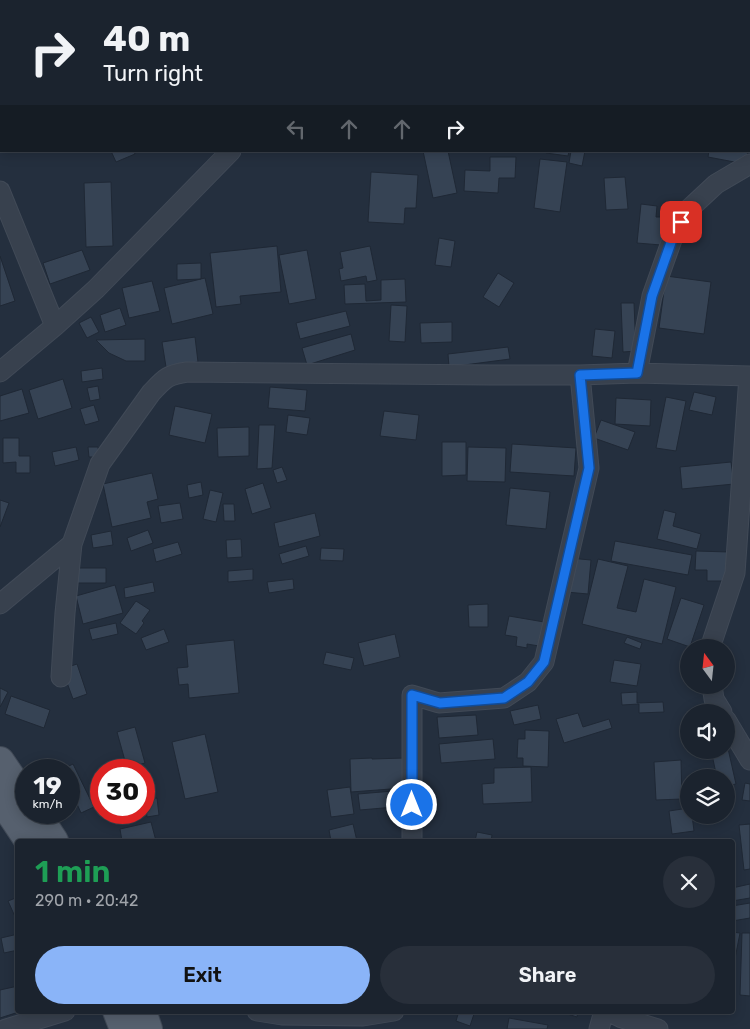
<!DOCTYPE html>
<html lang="en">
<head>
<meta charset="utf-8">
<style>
  :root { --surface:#1b232e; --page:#282f3a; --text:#f1f3f6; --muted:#a0a4aa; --line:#39404a; --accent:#8ab4f8 }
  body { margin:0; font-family:Rubik,sans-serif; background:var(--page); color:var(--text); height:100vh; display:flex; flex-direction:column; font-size:19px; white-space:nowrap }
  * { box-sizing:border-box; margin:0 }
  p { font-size:16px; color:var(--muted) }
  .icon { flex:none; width:28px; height:28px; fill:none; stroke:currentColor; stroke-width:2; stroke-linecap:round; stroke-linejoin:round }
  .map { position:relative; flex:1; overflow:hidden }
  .sheet { position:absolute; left:15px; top:839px; width:720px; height:175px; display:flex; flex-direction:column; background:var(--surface); border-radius:5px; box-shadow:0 2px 12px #0003,0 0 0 1px var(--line) }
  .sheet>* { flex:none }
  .banner { position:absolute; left:0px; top:0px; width:750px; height:152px; box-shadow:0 2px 12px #0003,0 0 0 1px var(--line); background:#1b232e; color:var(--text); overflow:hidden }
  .needle { width:32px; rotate:345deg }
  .fabs { position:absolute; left:680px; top:639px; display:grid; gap:10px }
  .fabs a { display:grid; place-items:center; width:55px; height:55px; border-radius:50%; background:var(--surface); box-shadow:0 2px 12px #0003,0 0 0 1px var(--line); font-size:25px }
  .speed { position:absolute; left:15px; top:759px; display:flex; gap:10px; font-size:25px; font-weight:700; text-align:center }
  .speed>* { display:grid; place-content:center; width:65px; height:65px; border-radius:50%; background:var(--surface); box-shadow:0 2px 12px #0003,0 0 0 1px var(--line); line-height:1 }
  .speed small { font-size:12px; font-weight:400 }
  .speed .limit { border:8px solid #d22; background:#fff; color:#111 }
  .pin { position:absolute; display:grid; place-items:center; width:42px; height:42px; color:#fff; margin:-21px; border-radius:10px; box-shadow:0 2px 8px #0006 }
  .me { position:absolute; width:55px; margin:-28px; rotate:0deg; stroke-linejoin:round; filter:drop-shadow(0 0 4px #0008) }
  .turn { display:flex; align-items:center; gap:18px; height:105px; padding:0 20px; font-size:22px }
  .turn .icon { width:65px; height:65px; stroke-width:2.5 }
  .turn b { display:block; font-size:35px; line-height:42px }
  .lanes { display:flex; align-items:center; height:48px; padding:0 20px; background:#0003; justify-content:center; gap:25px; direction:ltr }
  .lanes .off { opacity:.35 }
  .round { display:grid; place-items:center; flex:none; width:52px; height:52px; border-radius:26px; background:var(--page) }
  .head { display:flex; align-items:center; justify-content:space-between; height:85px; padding:0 20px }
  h1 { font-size:30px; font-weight:600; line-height:38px; color:#1e9e55 }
  .action { display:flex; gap:10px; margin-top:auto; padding:10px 20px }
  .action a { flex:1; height:58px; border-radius:30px; background:var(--accent); color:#111; font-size:20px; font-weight:600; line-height:58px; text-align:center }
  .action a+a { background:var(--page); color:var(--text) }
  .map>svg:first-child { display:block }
</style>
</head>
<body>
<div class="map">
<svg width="750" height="1029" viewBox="0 0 750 1029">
  <rect width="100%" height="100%" fill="#242f3e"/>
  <path fill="#364354" stroke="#1f2835" d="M 111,151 L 134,151 L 135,154 L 116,162 Z
    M 423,151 L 448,151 L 457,193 L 433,198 Z
    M 546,151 L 569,151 L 568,156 L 546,153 Z
    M 571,151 L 585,151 L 582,166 L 569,163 Z
    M 709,151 L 748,151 L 745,164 L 708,157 Z
    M 490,157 L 516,157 L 515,178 L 499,178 L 498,193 L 464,191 L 465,170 L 490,171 Z
    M 540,159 L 567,162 L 560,212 L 534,208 Z
    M 371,172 L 418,175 L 416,208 L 405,208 L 404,224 L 368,222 Z
    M 625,177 L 628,209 L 606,210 L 604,178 Z
    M 111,182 L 113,246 L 86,247 L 84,183 Z
    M 641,204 L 657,206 L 656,217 L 664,217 L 661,245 L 637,243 Z
    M 439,238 L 455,241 L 451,267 L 435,265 Z
    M 277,246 L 281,292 L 240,296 L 241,304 L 216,307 L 210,253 Z
    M 370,246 L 377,280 L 367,282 L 366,276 L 341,281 L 339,269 L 343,268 L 340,252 Z
    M 82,250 L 90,270 L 50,284 L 43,263 Z
    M 307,250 L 316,299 L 289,304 L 279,255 Z
    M 0,256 L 15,301 L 0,306 Z
    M 201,263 L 201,279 L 177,280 L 177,264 Z
    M 498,273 L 514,283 L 499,307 L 483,297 Z
    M 666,276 L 711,282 L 704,334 L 659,328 Z
    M 205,278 L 213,314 L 172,324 L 164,288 Z
    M 405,279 L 406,302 L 345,304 L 344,285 L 365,284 L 366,301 L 381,300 L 381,280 Z
    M 152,281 L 160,311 L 129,318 L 122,288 Z
    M 621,303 L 634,303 L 636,351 L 623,352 Z
    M 391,305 L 407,306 L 405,342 L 389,341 Z
    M 120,308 L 126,325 L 105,332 L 100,315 Z
    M 346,311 L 350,326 L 300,339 L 296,323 Z
    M 91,317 L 99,332 L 87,338 L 79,323 Z
    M 452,322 L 452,342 L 421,343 L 420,323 Z
    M 595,329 L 615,331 L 612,358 L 592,356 Z
    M 351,334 L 355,350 L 307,365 L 302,348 Z
    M 195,337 L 198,362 L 166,367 L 162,342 Z
    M 145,339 L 145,361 L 126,361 L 109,353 L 96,340 Z
    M 508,347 L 510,359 L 449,367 L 448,354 Z
    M 102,368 L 103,379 L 82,382 L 81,371 Z
    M 63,379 L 72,408 L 38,419 L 29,390 Z
    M 98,386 L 100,399 L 90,401 L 87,388 Z
    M 270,387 L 307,390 L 305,411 L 268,408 Z
    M 22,389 L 29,413 L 0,421 L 0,396 Z
    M 694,392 L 716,397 L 712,415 L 689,410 Z
    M 666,397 L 686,401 L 676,451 L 656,448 Z
    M 616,398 L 651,400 L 650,426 L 615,424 Z
    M 94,405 L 99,421 L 85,425 L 80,409 Z
    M 175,406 L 212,414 L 205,443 L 169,435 Z
    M 384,411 L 419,415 L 416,440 L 380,436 Z
    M 288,415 L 310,418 L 307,435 L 286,432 Z
    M 601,420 L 635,432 L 628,450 L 594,438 Z
    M 259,425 L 275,425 L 272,468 L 257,469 Z
    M 249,427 L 249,456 L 218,457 L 217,428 Z
    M 3,438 L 19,438 L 19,456 L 30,456 L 30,473 L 16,473 L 16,462 L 3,463 Z
    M 442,442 L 466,442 L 466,475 L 442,476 Z
    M 512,444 L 576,448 L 574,476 L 510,472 Z
    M 76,447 L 79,460 L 55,466 L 52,452 Z
    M 88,447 L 98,447 L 99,457 L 89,457 Z
    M 468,447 L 506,448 L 505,482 L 467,481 Z
    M 731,462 L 734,484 L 682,489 L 680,467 Z
    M 282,467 L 287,480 L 277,483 L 273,470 Z
    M 152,473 L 158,499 L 147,502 L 151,518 L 112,527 L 103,484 Z
    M 201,482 L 203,495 L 189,498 L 187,485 Z
    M 263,483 L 271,508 L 252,514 L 245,489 Z
    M 510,488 L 550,492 L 546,529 L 506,525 Z
    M 210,490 L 223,493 L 216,522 L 203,519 Z
    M 0,500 L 9,503 L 0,527 Z
    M 180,503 L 183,519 L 161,523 L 158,506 Z
    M 223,504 L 234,504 L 235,521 L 224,521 Z
    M 664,510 L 676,513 L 673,526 L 701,534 L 697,549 L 657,539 Z
    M 315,513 L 320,536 L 279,547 L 274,523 Z
    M 148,530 L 153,543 L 131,551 L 127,538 Z
    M 111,531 L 113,545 L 93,548 L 91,535 Z
    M 241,539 L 242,557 L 227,558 L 226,540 Z
    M 615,541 L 692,555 L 688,575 L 611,561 Z
    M 178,542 L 182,554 L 156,562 L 153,549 Z
    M 306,546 L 309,556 L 282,564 L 279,554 Z
    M 321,548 L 344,549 L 343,561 L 320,560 Z
    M 696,551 L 729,552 L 727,581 L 707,581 L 707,570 L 695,570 Z
    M 569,558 L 591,560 L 588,594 L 566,592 Z
    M 598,559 L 628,566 L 617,608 L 636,612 L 644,579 L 676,587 L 662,644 L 582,624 Z
    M 78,568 L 106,568 L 106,583 L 77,583 Z
    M 253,569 L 253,580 L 228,582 L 228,571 Z
    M 293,579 L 294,589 L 269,593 L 267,582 Z
    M 153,582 L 155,592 L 125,598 L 124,588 Z
    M 115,585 L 123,613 L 83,624 L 76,596 Z
    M 681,598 L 704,605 L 690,647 L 667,639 Z
    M 136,601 L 150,610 L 142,621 L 144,623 L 136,634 L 120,623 Z
    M 488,604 L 488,627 L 469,627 L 468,605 Z
    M 509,616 L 550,623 L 545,647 L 527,644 L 527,648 L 516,646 L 517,637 L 505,635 Z
    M 116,623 L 118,634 L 92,640 L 89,629 Z
    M 164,629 L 169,642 L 146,650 L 141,638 Z
    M 395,634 L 400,657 L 364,666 L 358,643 Z
    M 627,637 L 642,643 L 640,649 L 624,643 Z
    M 234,640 L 239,693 L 189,698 L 188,684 L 179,685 L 177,668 L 188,667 L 186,645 Z
    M 326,652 L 354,658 L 351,670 L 323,664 Z
    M 614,660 L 641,664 L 637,686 L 610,682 Z
    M 77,664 L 87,694 L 73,699 L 62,669 Z
    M 0,688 L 8,692 L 0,707 Z
    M 637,692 L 637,703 L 663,702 L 664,712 L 639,713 L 639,704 L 622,705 L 621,693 Z
    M 11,696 L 50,710 L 44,728 L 5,714 Z
    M 538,705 L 541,719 L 514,725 L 510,711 Z
    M 578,713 L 583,727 L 609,719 L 612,728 L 564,743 L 556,719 Z
    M 476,715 L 478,735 L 439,738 L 437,717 Z
    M 135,727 L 145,763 L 127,768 L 117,732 Z
    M 525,730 L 549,731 L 548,767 L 523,766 L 523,758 L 517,758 L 518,739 L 525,739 Z
    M 205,734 L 218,792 L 185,799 L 172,742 Z
    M 493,739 L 495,759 L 441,763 L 439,744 Z
    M 726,744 L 727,744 L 736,784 L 726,786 L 726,778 L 717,778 L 711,750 L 726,750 Z
    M 372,758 L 372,759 L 404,758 L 404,788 L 351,792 L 350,759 Z
    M 681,760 L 682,799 L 656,800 L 654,762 Z
    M 73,764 L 94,807 L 81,813 L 69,786 L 69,770 L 61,770 Z
    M 531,767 L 532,802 L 483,804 L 482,784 L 494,783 L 494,768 Z
    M 745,783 L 750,784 L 750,801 L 742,800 Z
    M 350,787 L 354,814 L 331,817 L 327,790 Z
    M 405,790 L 406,806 L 360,810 L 358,794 Z
    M 157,798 L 159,815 L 147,817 L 145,799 Z
    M 689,808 L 689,815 L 692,815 L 694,831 L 672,834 L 669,811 Z
    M 151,822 L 156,841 L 122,841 L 120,829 Z
    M 353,824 L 357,841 L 331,841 L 329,830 Z
    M 750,824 L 750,869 L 744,870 L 739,825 Z
    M 477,832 L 492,835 L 491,841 L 475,841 Z
    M 750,884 L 750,898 L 732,901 L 732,888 Z
    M 18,897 L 18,921 L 17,921 L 8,901 Z
    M 750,903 L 750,918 L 732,921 L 732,906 Z
    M 732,932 L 740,933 L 732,974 Z
    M 742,933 L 750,933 L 750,996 L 740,995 Z
    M 18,934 L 18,950 L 4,953 L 1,938 Z
    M 18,986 L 18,1011 L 22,1011 L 0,1018 L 0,990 Z
    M 459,1011 L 475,1011 L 470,1026 L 456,1021 Z
    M 558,1011 L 578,1011 L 577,1017 Z
    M 509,1018 L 548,1025 L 547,1029 L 507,1029 Z"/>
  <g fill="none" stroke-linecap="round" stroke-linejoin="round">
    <g stroke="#414a57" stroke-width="21">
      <path id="minor" d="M 408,1 L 410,0
        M 0,191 L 55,326
        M 0,372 L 55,326 L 96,289 L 231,151
        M 637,373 L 652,296 L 674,234 L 688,210 L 716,184 L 750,164
        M 0,604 L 72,544 L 100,464 L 151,393 C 165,378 167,375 187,372 L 490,375 L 580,375 L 637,373 L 750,376
        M 710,648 L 735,573 L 749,376
        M 61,677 L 65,613 L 72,544
        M 712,685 L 714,699 L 722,712
        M 726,720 L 750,760
        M 412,841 L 412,695 L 439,703 L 504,698 L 528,682 L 544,662 L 589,468 L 580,375
        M 257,1011 L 282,1015 L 363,1016 L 394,1011
        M 608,1011 L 622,1018 L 658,1029
        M 6,1029 L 65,1011
        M 599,1029 L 604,1011"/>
    </g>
    <g stroke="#414a57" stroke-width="30">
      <path id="primary" d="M 0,761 L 26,799
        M 0,798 L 29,841
        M 35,812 L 54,841
        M 117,1011 L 124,1029
        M 142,1011 L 148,1029"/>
    </g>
    <use href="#minor" stroke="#38414e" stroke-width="19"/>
    <use href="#primary" stroke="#56606e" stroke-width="28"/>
  </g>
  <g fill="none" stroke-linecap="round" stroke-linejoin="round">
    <g stroke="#114b97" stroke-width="12">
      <path id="route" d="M 412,805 L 412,695 L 440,703 L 504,698 L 528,682 L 544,662 L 589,468 L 580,375 L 637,373 L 652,296 L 674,234 L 681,222"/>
    </g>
    <use href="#route" stroke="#1a73e8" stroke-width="9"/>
  </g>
</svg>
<div class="fabs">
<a><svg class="needle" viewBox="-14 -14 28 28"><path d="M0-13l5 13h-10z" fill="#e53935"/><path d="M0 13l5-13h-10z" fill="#a0a4aa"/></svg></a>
<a><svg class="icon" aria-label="sound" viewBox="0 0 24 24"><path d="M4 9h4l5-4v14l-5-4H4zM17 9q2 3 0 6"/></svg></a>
<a><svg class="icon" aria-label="layers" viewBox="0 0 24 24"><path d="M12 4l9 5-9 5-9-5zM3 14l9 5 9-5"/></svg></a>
</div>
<div class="speed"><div>19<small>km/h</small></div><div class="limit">30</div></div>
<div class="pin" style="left:681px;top:222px;background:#d93025"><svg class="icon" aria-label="arrive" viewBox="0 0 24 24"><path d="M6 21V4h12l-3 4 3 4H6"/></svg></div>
<svg class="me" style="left:412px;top:805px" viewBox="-20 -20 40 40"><circle r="17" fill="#1a73e8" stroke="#fff" stroke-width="3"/><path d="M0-11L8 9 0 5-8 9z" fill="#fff"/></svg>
<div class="banner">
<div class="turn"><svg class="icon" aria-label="right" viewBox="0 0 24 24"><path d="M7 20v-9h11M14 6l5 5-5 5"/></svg><div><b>40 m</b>Turn right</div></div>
<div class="lanes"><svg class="icon off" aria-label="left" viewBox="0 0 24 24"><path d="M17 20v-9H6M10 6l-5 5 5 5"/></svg><svg class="icon off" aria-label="ahead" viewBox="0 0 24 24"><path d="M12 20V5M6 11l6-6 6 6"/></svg><svg class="icon off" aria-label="ahead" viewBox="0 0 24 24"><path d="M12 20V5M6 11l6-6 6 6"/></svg><svg class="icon" aria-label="right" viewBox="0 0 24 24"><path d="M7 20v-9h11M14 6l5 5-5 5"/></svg></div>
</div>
<section class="sheet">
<div class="head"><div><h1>1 min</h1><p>290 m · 20:42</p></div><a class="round"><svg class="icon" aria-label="close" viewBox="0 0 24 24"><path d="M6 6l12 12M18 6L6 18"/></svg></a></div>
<div class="action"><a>Exit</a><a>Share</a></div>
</section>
</div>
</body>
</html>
